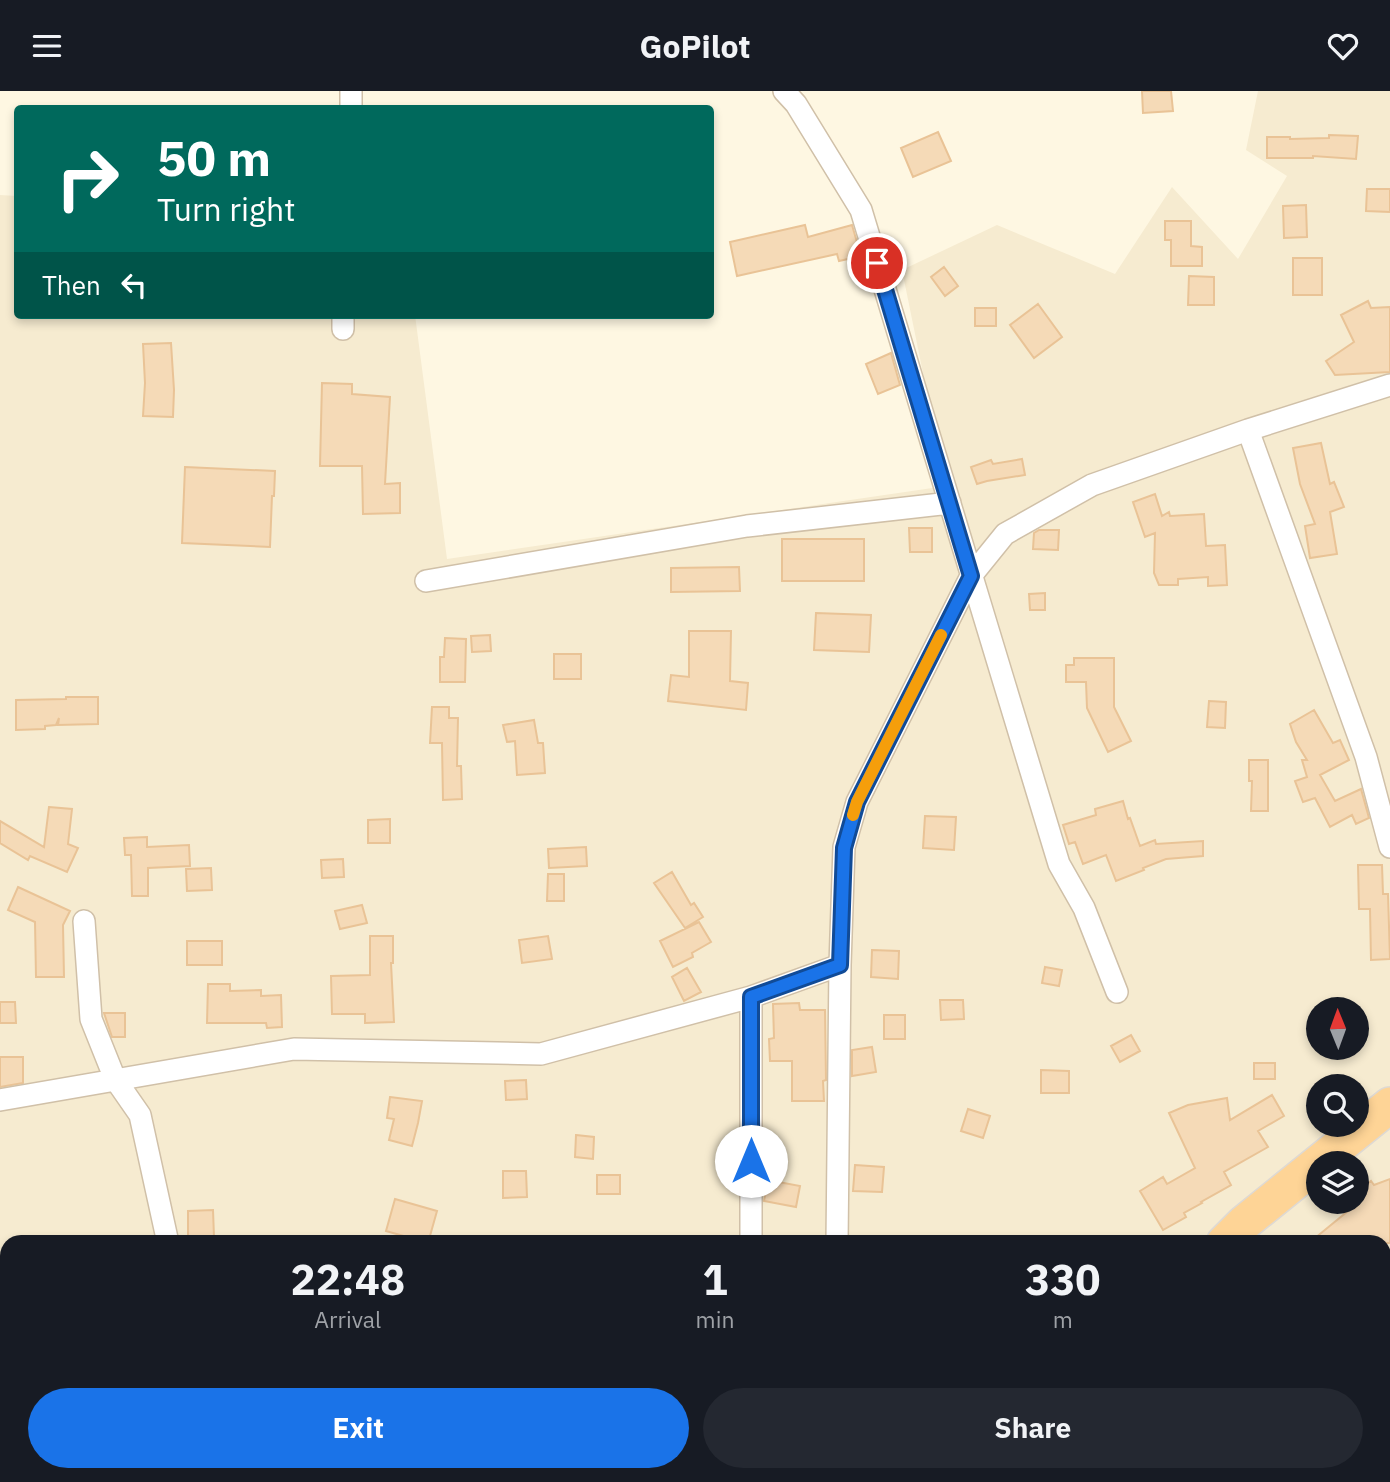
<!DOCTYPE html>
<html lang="en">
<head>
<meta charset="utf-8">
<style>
  :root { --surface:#171b24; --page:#242831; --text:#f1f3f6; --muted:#9ea1a6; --accent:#1a73e8 }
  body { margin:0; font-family:"IBM Plex Sans",sans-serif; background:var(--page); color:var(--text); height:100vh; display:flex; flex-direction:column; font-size:26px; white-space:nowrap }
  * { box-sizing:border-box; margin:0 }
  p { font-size:23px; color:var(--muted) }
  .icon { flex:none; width:38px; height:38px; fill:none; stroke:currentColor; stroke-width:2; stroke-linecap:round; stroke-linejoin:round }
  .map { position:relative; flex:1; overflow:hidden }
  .drawer { position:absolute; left:0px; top:1144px; width:1391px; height:247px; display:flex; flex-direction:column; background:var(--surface); border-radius:21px 21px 0 0; box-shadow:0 4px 10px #0003 }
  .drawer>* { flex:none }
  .guide { position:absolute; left:14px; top:14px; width:700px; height:214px; border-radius:7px; box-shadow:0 4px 10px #0003; background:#00695c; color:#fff; overflow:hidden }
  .needle { width:46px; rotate:359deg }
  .buttons { position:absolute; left:1306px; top:906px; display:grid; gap:14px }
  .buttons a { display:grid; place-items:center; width:63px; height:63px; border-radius:50%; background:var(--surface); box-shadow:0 4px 10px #0003; font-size:35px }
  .pin { position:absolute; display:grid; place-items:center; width:60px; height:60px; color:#fff; margin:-30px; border:4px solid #fff; border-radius:50%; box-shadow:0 2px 7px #0007 }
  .me { position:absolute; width:77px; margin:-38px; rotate:0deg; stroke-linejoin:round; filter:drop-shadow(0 0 5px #0008) }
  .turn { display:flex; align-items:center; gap:24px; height:147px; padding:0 28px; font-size:32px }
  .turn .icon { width:91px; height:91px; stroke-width:2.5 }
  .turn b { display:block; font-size:49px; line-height:60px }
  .then { display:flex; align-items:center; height:66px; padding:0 28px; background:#0003; gap:14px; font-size:26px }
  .eta { display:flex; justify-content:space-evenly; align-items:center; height:119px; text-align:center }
  .eta b { font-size:42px; font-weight:700; line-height:49px }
  .button { display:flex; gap:14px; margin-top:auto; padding:14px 28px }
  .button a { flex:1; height:80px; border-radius:42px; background:var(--accent); color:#fff; font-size:28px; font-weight:700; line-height:80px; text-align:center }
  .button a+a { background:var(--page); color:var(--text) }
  header { display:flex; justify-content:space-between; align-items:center; height:91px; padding:0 28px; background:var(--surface); font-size:32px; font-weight:700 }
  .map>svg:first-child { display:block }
</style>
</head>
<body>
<header><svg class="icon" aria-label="menu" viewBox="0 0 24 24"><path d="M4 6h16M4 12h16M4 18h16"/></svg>GoPilot<svg class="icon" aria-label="heart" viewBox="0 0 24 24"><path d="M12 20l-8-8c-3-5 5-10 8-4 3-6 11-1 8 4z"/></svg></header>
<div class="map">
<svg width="1390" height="1391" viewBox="0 0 1390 1391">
  <rect width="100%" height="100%" fill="#fef7e2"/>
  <path fill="#f6ebd0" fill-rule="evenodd" d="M 1258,0 L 1390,0 L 1390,1391 L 0,1391 L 0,104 L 17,105 L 18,224 L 415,224 L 447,468 L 946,395 L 902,179 L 997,134 L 1115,183 L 1172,96 L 1238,168 L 1287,85 L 1246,59 ZM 1318,919 L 1356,919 L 1356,957 L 1318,957 ZM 1318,996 L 1356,996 L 1356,1034 L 1318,1034 ZM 1318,1073 L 1356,1073 L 1356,1111 L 1318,1111 ZM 7,1152 L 1384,1152 L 1384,1384 L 7,1384 Z"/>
  <path fill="#f5dab7" stroke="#e9c396" stroke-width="2" d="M 1142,0 L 1171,0 L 1173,20 L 1143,22 Z
    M 938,41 L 951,70 L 913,86 L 901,57 Z
    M 1329,44 L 1358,45 L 1356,68 L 1313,65 L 1313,67 L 1267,67 L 1267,46 L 1290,46 L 1290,48 L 1329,47 Z
    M 1367,98 L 1390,98 L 1390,121 L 1366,120 Z
    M 1306,114 L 1307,146 L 1284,147 L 1283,115 Z
    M 1165,130 L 1191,130 L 1191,155 L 1202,156 L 1202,175 L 1171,175 L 1171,149 L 1165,149 Z
    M 805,134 L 808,146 L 852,134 L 861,165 L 839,170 L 837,163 L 737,185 L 730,151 Z
    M 1293,167 L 1322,167 L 1322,204 L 1293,204 Z
    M 944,176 L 958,195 L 945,205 L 931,186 Z
    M 1189,185 L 1214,186 L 1214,214 L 1188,214 Z
    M 1368,210 L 1371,217 L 1390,216 L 1390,281 L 1335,284 L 1326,270 L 1354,251 L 1341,224 Z
    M 1038,213 L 1062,246 L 1034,267 L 1010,234 Z
    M 975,217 L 996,217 L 996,235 L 975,235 Z
    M 171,252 L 174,299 L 173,326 L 143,325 L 145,292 L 143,253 Z
    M 891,262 L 900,294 L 878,303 L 866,273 Z
    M 322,292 L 352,293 L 352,303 L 390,306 L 385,393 L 400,392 L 400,422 L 363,423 L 362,375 L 320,375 Z
    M 1321,352 L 1330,393 L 1334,391 L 1344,416 L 1330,421 L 1337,463 L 1310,467 L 1305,435 L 1315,433 L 1300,393 L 1293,357 Z
    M 1022,368 L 1025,384 L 987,390 L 977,393 L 971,376 L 991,369 L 993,373 Z
    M 185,376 L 275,380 L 274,405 L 272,405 L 270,456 L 182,452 Z
    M 1155,403 L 1162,425 L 1169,421 L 1170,425 L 1204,423 L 1206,455 L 1225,454 L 1227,494 L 1208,495 L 1208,486 L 1178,488 L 1178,494 L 1159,494 L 1154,482 L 1155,442 L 1145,446 L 1133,411 Z
    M 909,437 L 932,437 L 932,461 L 910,461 Z
    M 1039,439 L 1059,439 L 1058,459 L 1033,458 L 1034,442 Z
    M 782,448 L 864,448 L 864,490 L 782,490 Z
    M 739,476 L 740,500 L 671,501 L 671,477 Z
    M 1045,502 L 1045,519 L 1030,519 L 1029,503 Z
    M 816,522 L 871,524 L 869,561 L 814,559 Z
    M 689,540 L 731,540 L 730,590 L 748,592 L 746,619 L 668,610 L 671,584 L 689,586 Z
    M 490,544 L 491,560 L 472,561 L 471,545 Z
    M 445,547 L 466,548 L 465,591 L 440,591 L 440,566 L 444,566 Z
    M 554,563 L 581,563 L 581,588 L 554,588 Z
    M 1074,567 L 1114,567 L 1114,616 L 1131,650 L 1108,661 L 1087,617 L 1086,591 L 1066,591 L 1066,574 L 1074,574 Z
    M 66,606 L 98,606 L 98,633 L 58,634 L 59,627 L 56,634 L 45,635 L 45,638 L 16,639 L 16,609 L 66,608 Z
    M 1209,610 L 1226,611 L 1225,637 L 1207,636 Z
    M 432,616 L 449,616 L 449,627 L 458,627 L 457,675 L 461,675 L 462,708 L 443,709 L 442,652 L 430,652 Z
    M 1314,619 L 1333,652 L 1340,649 L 1349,669 L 1320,684 L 1335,710 L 1361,698 L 1369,727 L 1356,733 L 1352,724 L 1330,736 L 1315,707 L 1303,711 L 1295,690 L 1307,686 L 1302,669 L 1307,669 L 1296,651 L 1290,633 Z
    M 534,629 L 538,652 L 543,652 L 545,682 L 517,684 L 515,650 L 507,651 L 503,634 Z
    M 1249,669 L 1268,669 L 1268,720 L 1251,720 L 1252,690 L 1249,690 Z
    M 1123,710 L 1128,728 L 1130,727 L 1140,755 L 1155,749 L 1156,753 L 1203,750 L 1203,765 L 1166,768 L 1143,777 L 1144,779 L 1116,790 L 1106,764 L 1083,773 L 1075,751 L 1069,753 L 1063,734 L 1096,724 L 1095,718 Z
    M 49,716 L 72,718 L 68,753 L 78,757 L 67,781 L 30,765 L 28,769 L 0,752 L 0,730 L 44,756 Z
    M 925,725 L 956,726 L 954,759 L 923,757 Z
    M 390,728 L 390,752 L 368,752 L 368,729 Z
    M 147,746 L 147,756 L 189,754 L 190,775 L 148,777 L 148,805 L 132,805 L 131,764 L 125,764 L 124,747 Z
    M 586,756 L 587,775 L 549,777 L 548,758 Z
    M 343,768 L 344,786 L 322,787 L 321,769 Z
    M 1358,774 L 1382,774 L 1383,803 L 1388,803 L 1390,868 L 1371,869 L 1370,818 L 1359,818 Z
    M 211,777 L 212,799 L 187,800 L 186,778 Z
    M 672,781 L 691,814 L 694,812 L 703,826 L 685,837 L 654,792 Z
    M 548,783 L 564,783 L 564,810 L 547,810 Z
    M 18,796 L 70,820 L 63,834 L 64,886 L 36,886 L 35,831 L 8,819 Z
    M 362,814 L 367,832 L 340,838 L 335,820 Z
    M 699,831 L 711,851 L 692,862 L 693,866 L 673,876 L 660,850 Z
    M 370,845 L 393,845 L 393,872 L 391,872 L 394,931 L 365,932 L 365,923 L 332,923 L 331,885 L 370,884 Z
    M 548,845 L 552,868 L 522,872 L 519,849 Z
    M 187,850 L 222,850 L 222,874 L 187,874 Z
    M 872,859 L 899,860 L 898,888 L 871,886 Z
    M 1045,876 L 1062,879 L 1059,895 L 1042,892 Z
    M 687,877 L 701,901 L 684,910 L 672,886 Z
    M 208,893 L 230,893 L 230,900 L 261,899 L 261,905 L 281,904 L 282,936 L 267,937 L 266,932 L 207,932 Z
    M 940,909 L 963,909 L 964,928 L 941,929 Z
    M 0,911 L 15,911 L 16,932 L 0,932 Z
    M 799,912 L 800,919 L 825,919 L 826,989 L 823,990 L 824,1010 L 792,1010 L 792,970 L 770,970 L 769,948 L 774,947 L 773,913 Z
    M 104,922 L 125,922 L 125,946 L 112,946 Z
    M 884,924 L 905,924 L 905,948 L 884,948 Z
    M 1131,944 L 1140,960 L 1120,971 L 1111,955 Z
    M 872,956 L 876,981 L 852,985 L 852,959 Z
    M 0,966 L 23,966 L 23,992 L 0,996 Z
    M 1254,972 L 1275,972 L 1275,988 L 1254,988 Z
    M 1041,979 L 1069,980 L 1069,1002 L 1041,1002 Z
    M 526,989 L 527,1008 L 506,1009 L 505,990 Z
    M 1272,1004 L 1284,1025 L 1258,1040 L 1268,1056 L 1224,1081 L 1231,1094 L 1201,1111 L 1202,1112 L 1184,1122 L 1186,1126 L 1163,1139 L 1140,1100 L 1163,1086 L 1167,1093 L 1195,1077 L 1169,1022 L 1188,1014 L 1227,1007 L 1230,1029 Z
    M 390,1006 L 422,1010 L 418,1032 L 412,1055 L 389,1049 L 394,1028 L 387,1027 Z
    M 968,1018 L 990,1025 L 983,1047 L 961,1040 Z
    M 576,1044 L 594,1046 L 593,1068 L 575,1066 Z
    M 764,1066 L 781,1067 L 779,1086 L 764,1085 Z
    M 855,1074 L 884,1076 L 882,1101 L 853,1100 Z
    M 503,1080 L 526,1080 L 527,1106 L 503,1107 Z
    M 597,1084 L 620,1084 L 620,1103 L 597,1103 Z
    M 1390,1088 L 1390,1152 L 1309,1152 L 1348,1120 L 1342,1111 L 1356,1111 L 1356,1101 L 1371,1090 L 1374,1094 Z
    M 768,1089 L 800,1095 L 796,1116 L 764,1110 Z
    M 395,1108 L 437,1120 L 428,1152 L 386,1140 Z
    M 213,1119 L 214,1146 L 188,1146 L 188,1120 Z"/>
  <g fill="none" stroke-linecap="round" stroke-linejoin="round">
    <g stroke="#d0c0a8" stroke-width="24">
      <path id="minor" d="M 784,0 L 796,13 L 861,119 L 1059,773 L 1084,817 L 1117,901
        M 351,18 L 351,0
        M 343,238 L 343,224
        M 1248,339 L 1366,666 L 1390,756
        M 426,490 L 747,435 L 950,412
        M 84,830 L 91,928 L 115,988 L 140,1024 L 168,1152
        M 0,1009 L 294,958 L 541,963 L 751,906 L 840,874
        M 751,1152 L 751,906
        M 837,1152 L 840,874 L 844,756 L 857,711 L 971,485 L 1005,443 L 1092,394 L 1248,339 L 1390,294
        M 293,1384 L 307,1391
        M 524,1384 L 532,1391
        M 760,1384 L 760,1391
        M 854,1384 L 855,1391
        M 408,1391 L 427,1384"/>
    </g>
    <g stroke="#ded9d3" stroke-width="38">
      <path id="trunk" d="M 1224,1152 L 1244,1132 L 1390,1014
        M 987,1391 L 994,1384"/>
    </g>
    <use href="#minor" stroke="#fff" stroke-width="21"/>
    <use href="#trunk" stroke="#fed496" stroke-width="35"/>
  </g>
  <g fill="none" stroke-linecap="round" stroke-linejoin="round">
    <g stroke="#114b97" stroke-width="18">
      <path id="route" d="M 751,1070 L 751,906 L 840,874 L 844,757 L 857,711 L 971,485 L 877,172"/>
    </g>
    <use href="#route" stroke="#1a73e8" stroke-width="12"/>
    <path stroke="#f59e0b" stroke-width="12" d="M 853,724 L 857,711 L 941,544"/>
  </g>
</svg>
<div class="buttons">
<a><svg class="needle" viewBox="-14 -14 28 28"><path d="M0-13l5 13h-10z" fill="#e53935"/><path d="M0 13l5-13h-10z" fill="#9ea1a6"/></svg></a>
<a><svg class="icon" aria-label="search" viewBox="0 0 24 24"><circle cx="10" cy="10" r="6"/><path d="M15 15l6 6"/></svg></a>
<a><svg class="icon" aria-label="layers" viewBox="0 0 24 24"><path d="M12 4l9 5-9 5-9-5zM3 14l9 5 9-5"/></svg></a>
</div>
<div class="pin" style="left:877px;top:172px;background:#d93025"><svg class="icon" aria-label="arrive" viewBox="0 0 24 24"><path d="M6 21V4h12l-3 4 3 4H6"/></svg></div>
<svg class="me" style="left:751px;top:1070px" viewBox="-20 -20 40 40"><circle r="19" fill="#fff"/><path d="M0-13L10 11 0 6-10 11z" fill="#1a73e8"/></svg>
<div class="guide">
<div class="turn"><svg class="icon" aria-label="right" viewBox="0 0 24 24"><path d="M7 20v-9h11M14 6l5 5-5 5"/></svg><div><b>50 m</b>Turn right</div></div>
<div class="then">Then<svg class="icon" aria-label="left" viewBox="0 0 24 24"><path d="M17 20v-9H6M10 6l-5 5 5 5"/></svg></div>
</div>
<section class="drawer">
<div class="eta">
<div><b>22:48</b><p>Arrival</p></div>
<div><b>1</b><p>min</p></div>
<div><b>330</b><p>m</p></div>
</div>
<div class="button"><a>Exit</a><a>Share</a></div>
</section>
</div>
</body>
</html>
